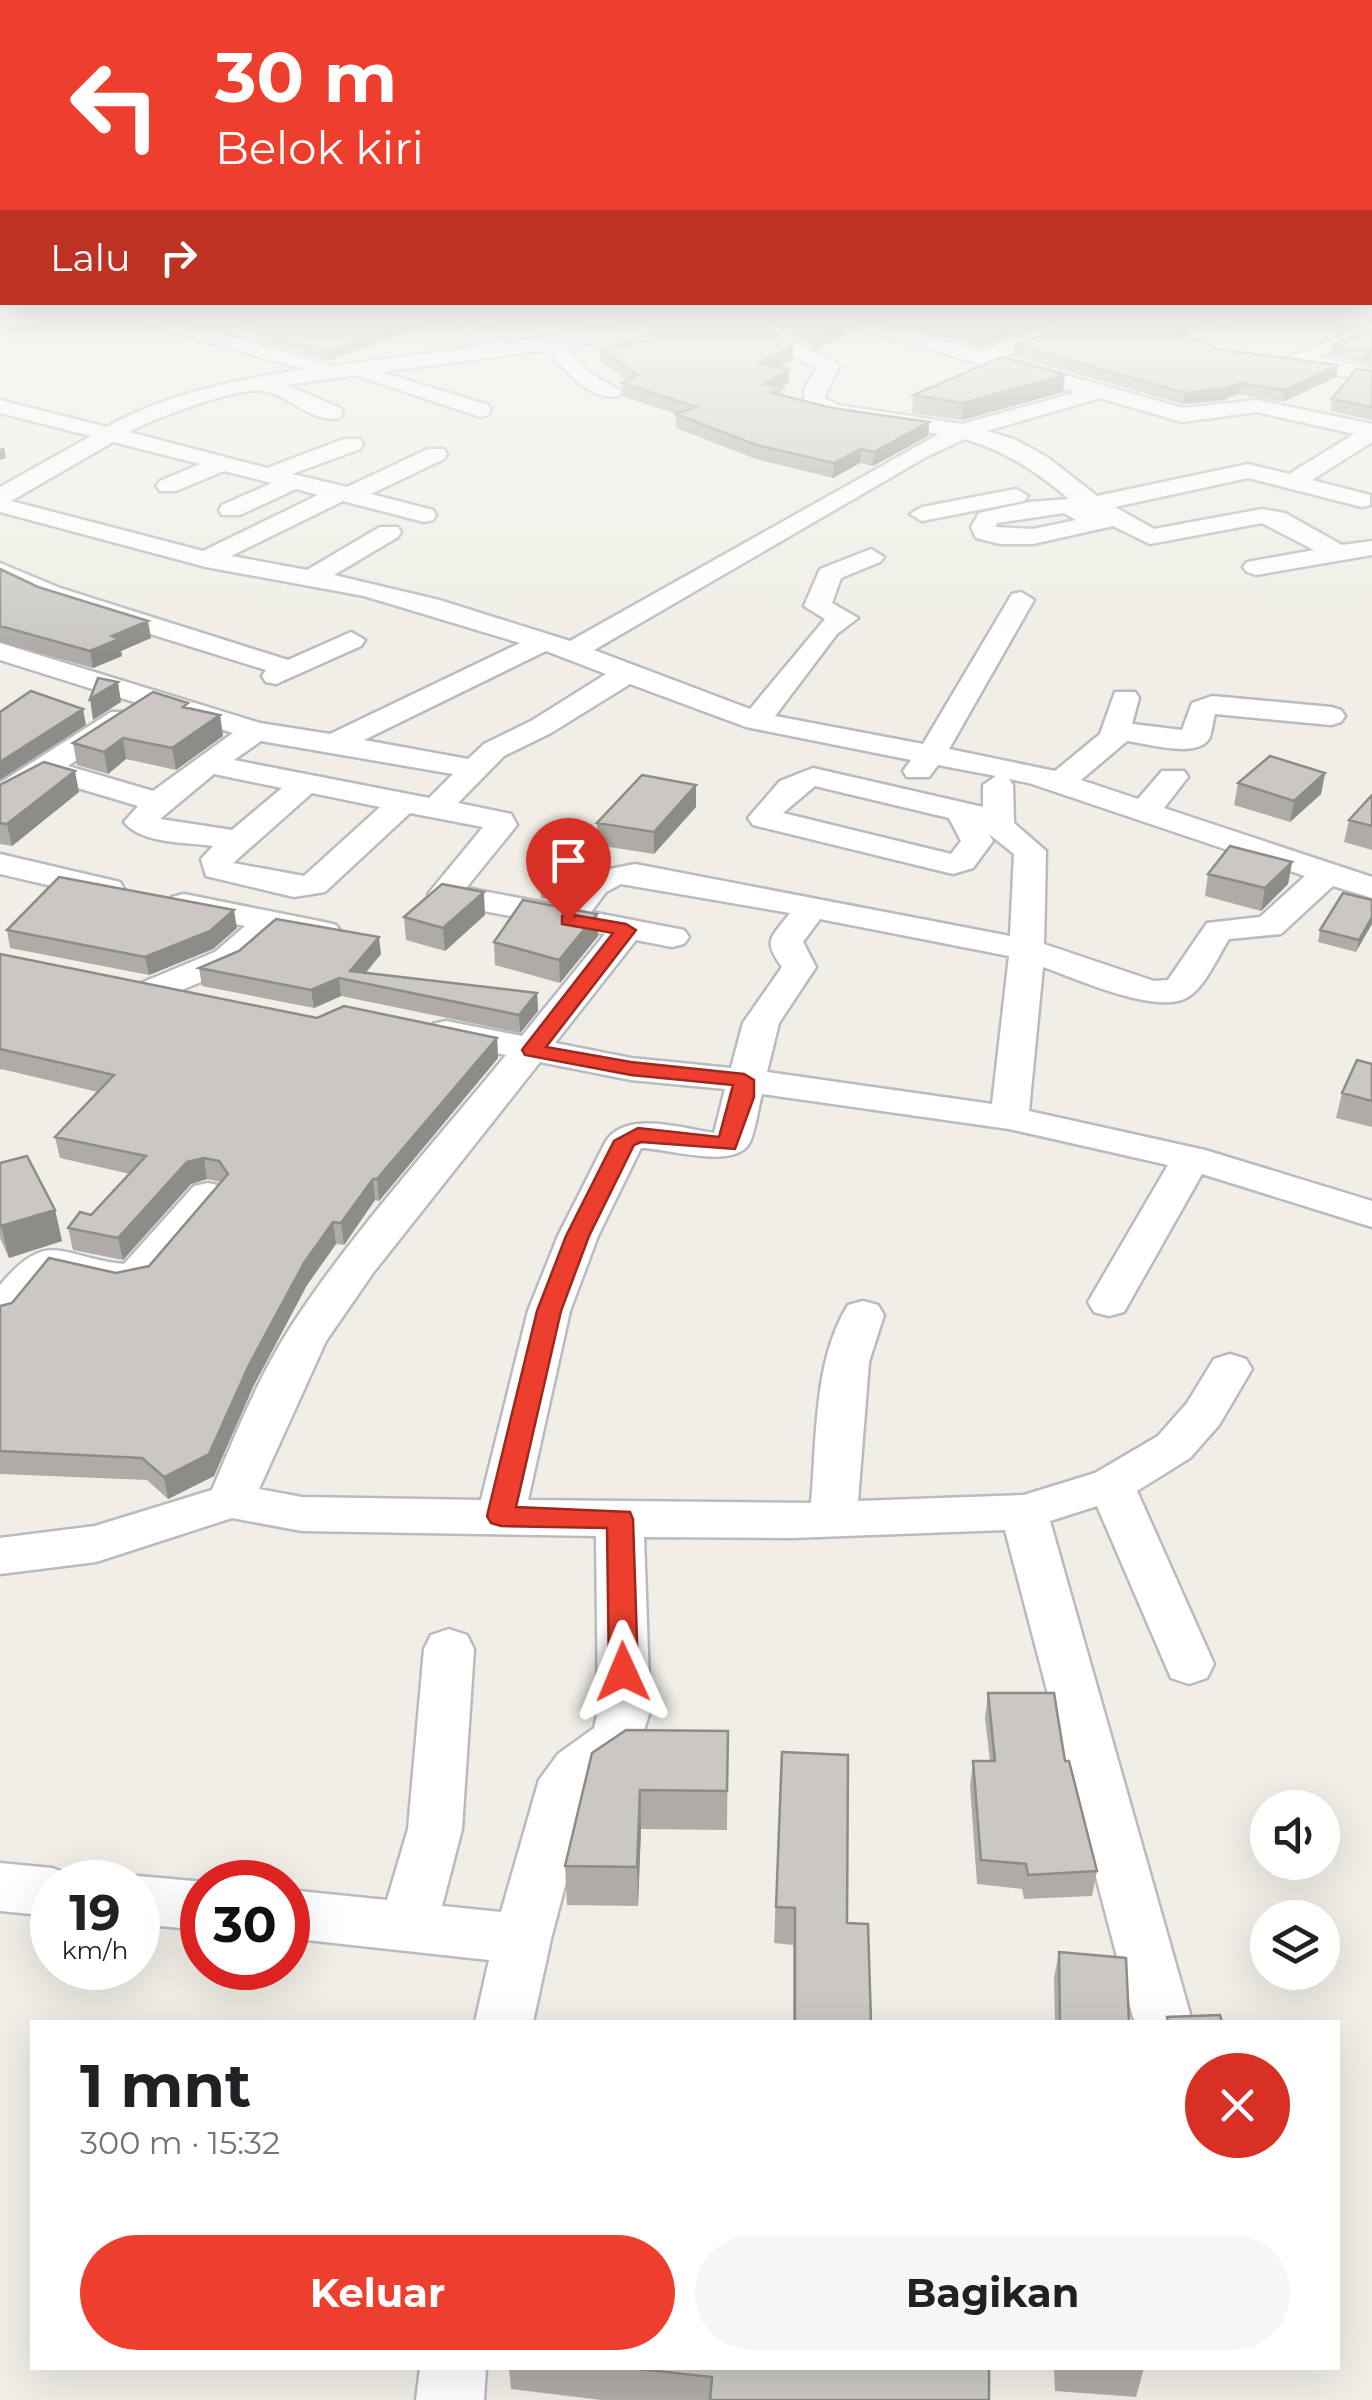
<!DOCTYPE html>
<html lang="id">
<head>
<meta charset="utf-8">
<style>
  :root { --surface:#fff; --page:#f6f6f6; --text:#202124; --muted:#757577; --accent:#ee3f2e }
  body { margin:0; font-family:Montserrat,sans-serif; background:var(--page); color:var(--text); height:100vh; display:flex; flex-direction:column; font-size:38px; white-space:nowrap }
  * { box-sizing:border-box; margin:0 }
  p { font-size:32px; color:var(--muted) }
  .icon { flex:none; width:55px; height:55px; fill:none; stroke:currentColor; stroke-width:2; stroke-linecap:round; stroke-linejoin:round }
  .map { position:relative; flex:1; overflow:hidden }
  .side { position:absolute; left:30px; top:2020px; width:1310px; height:350px; display:flex; flex-direction:column; background:var(--surface); border-radius:0px; box-shadow:0 10px 40px #0002 }
  .side>* { flex:none }
  .guide { position:absolute; left:0px; top:0px; width:1372px; height:305px; box-shadow:0 10px 40px #0002; background:#ee3f2e; color:#fff; overflow:hidden }
  .buttons { position:absolute; left:1250px; top:1790px; display:grid; gap:20px }
  .buttons a { display:grid; place-items:center; width:90px; height:90px; border-radius:50%; background:var(--surface); box-shadow:0 10px 40px #0002; font-size:50px }
  .speed { position:absolute; left:30px; top:1860px; display:flex; gap:20px; font-size:50px; font-weight:700; text-align:center }
  .speed>* { display:grid; place-content:center; width:130px; height:130px; border-radius:50%; background:var(--surface); box-shadow:0 10px 40px #0002; line-height:1 }
  .speed small { font-size:25px; font-weight:400 }
  .speed .limit { border:15px solid #d22; background:#fff; color:#111 }
  .pin { position:absolute; display:grid; place-items:center; width:85px; height:85px; color:#fff; margin:-102px -42px; border-radius:50% 50% 50% 0; rotate:-45deg; box-shadow:0 0 10px #0007 }
  .pin .icon { rotate:45deg }
  .me { position:absolute; width:110px; margin:-55px; rotate:359deg; stroke-linejoin:round; filter:drop-shadow(0 0 8px #0008) }
  .turn { display:flex; align-items:center; gap:35px; height:210px; padding:0 50px; font-size:45px }
  .turn .icon { width:130px; height:130px; stroke-width:2.5 }
  .turn b { display:block; font-size:70px; line-height:85px }
  .then { display:flex; align-items:center; height:95px; padding:0 50px; background:#0003; gap:20px; font-size:38px }
  .round { display:grid; place-items:center; flex:none; width:105px; height:105px; border-radius:52px; background:var(--page) }
  .headline { display:flex; align-items:center; justify-content:space-between; height:170px; padding:0 50px }
  h1 { font-size:60px; font-weight:700; line-height:75px }
  .cta { display:flex; gap:20px; margin-top:auto; padding:20px 50px }
  .cta a { flex:1; height:115px; border-radius:60px; background:var(--accent); color:#fff; font-size:40px; font-weight:700; line-height:115px; text-align:center }
  .cta a+a { background:var(--page); color:var(--text) }
  .map>svg:first-child { display:block }
</style>
</head>
<body>
<div class="map">
<svg width="1372" height="2400" viewBox="0 0 1372 2400">
  <rect width="100%" height="100%" fill="#f0eee6"/>
  <g fill="none" stroke-linecap="round" stroke-linejoin="round">
    <g stroke="#b8bbc0" stroke-width="5">
      <path id="minor" d="M 152,317 L 175,317 L 173,320 L 332,366 L 483,346 L 454,317 L 475,317 L 504,343 L 676,317 L 721,317 L 711,323 L 567,347 L 590,373 L 621,391 L 618,396 C 588,401 565,369 548,350 L 381,372 L 488,405 L 491,410 L 488,415 L 480,417 L 355,375 L 287,385 L 340,408 L 343,413 L 340,418 C 315,424 289,397 266,391 C 241,385 153,419 129,432 L 267,468 L 344,439 L 360,439 L 363,444 L 360,449 L 292,474 L 347,487 L 428,449 L 444,449 L 447,454 L 444,459 L 371,494 L 433,510 L 436,515 L 433,520 L 424,522 L 343,501 L 231,556 L 307,570 L 380,527 L 398,527 L 401,532 L 398,537 L 334,575 L 439,600 L 570,641 L 939,434 L 832,418 L 805,406 L 804,389 L 817,368 L 788,354 L 743,317 L 765,317 L 802,346 L 836,362 L 839,366 L 824,398 L 838,405 L 962,424 L 1077,392 L 833,321 L 830,317 L 861,317 L 981,351 L 1066,320 L 1073,322 L 1073,330 L 1002,357 L 1183,408 L 1257,400 L 1372,424 L 1372,442 L 1312,480 L 1370,495 L 1370,505 L 1362,507 L 1248,478 L 1115,507 L 1154,529 L 1262,509 L 1285,513 L 1342,545 L 1372,541 L 1372,555 L 1256,575 L 1247,572 L 1243,567 L 1247,562 L 1314,550 L 1262,523 L 1150,544 L 1113,526 L 1033,544 L 1000,544 L 976,538 L 971,527 L 979,513 L 1030,502 L 1069,499 C 1036,471 1007,452 965,439 L 926,457 L 594,650 L 750,709 L 825,619 L 804,606 L 820,569 L 871,549 L 884,557 L 880,562 L 841,578 L 832,603 L 858,618 L 837,634 L 775,716 L 923,744 L 1012,594 L 1021,592 L 1034,600 L 949,749 L 1055,771 L 1100,734 L 1115,692 L 1135,692 L 1139,698 L 1132,724 L 1182,730 L 1192,703 L 1212,696 L 1331,707 L 1341,710 L 1345,716 L 1341,722 L 1331,725 L 1215,714 C 1213,721 1212,732 1209,739 C 1196,759 1146,743 1127,741 L 1081,780 L 1138,799 L 1162,771 L 1184,771 L 1188,777 L 1164,808 L 1372,877 L 1372,898 L 1333,886 L 1281,934 L 1229,939 C 1218,956 1205,987 1188,997 C 1157,1016 1075,978 1043,967 L 1029,1111 L 1205,1150 L 1372,1201 L 1372,1227 L 1202,1174 L 1124,1312 L 1109,1316 L 1094,1312 L 1088,1302 L 1168,1165 L 1009,1129 L 762,1094 C 758,1109 756,1128 750,1142 C 736,1171 667,1148 641,1148 L 598,1236 L 570,1311 L 528,1500 L 811,1503 C 817,1440 813,1361 848,1305 L 863,1301 L 878,1305 L 884,1315 L 869,1362 L 858,1501 L 1024,1495 L 1095,1473 L 1158,1436 L 1187,1403 L 1214,1359 L 1230,1354 L 1246,1359 L 1252,1369 L 1219,1425 L 1190,1458 L 1137,1491 L 1214,1664 L 1207,1678 L 1189,1684 L 1171,1678 L 1097,1506 L 1050,1521 L 1190,2014 L 1187,2022 L 1135,2022 L 1132,2014 L 1005,1530 L 792,1538 L 644,1537 L 650,1711 L 641,1740 L 628,1763 L 590,1790 L 551,1939 L 533,2022 L 475,2022 L 489,1960 L 288,1938 L 288,1890 L 387,1900 L 408,1829 L 424,1649 L 431,1635 L 449,1629 L 467,1635 L 474,1649 L 462,1829 L 442,1906 L 501,1912 L 539,1780 L 558,1754 L 594,1728 L 598,1711 L 596,1536 L 302,1531 L 232,1518 L 96,1562 L 0,1574 L 0,1538 L 95,1526 L 212,1490 C 235,1436 257,1380 288,1331 C 351,1233 433,1145 506,1055 L 433,1040 L 428,1032 L 433,1024 L 446,1021 L 522,1036 L 605,934 L 432,901 L 428,894 L 483,827 L 410,813 L 325,892 L 294,897 L 206,876 L 201,859 L 213,846 C 187,842 141,844 124,822 L 138,806 L 48,779 L 0,806 L 0,783 L 111,712 L 131,712 L 135,718 L 68,766 L 153,791 L 233,733 L 0,660 L 0,643 L 260,723 L 330,734 L 520,643 L 364,596 L 206,567 L 0,512 L 0,487 L 91,436 L 0,413 L 0,400 L 107,427 C 167,393 237,380 304,369 L 150,326 L 147,322 ZM 1100,398 L 1182,422 L 1257,412 L 1354,434 L 1289,474 L 1248,464 L 1097,496 L 1047,457 L 1016,440 L 987,431 ZM 113,442 L 200,464 L 160,481 L 156,486 L 160,491 L 176,491 L 224,471 L 272,483 L 222,505 L 219,510 L 222,515 L 240,515 L 296,489 L 318,495 L 203,551 L 11,501 ZM 1064,513 L 1076,520 L 1033,529 L 995,527 L 997,523 ZM 546,651 L 606,674 L 531,721 L 484,744 L 468,759 L 364,740 ZM 630,684 L 746,727 L 911,760 L 903,771 L 907,777 L 929,777 L 938,765 L 996,776 L 983,785 L 983,807 L 813,768 L 780,781 L 748,818 L 753,825 L 953,874 L 973,868 L 993,841 L 989,834 L 1014,854 L 1010,936 L 635,864 L 590,873 L 562,906 L 466,888 L 517,825 L 511,814 L 458,803 L 504,756 L 551,733 ZM 261,741 L 453,774 L 429,798 L 234,760 ZM 214,774 L 282,788 L 232,830 L 160,819 ZM 1009,779 L 1029,783 L 1305,876 L 1260,917 L 1207,923 L 1168,980 L 1154,981 L 1044,944 L 1046,851 L 1014,823 L 1013,785 ZM 815,786 L 949,818 L 961,841 L 951,854 L 783,813 ZM 312,793 L 380,807 L 304,876 L 233,863 ZM 621,884 L 790,913 C 771,938 762,940 782,967 L 743,1023 L 731,1068 L 631,1058 L 555,1043 L 636,940 L 672,947 L 684,944 L 689,937 L 684,930 L 591,912 L 606,892 ZM 820,919 L 1009,956 L 992,1104 L 767,1072 L 779,1023 L 816,967 L 803,942 ZM 540,1062 L 631,1080 L 725,1089 L 714,1133 C 683,1129 627,1110 606,1141 L 558,1236 L 528,1311 L 481,1500 L 302,1497 L 259,1489 L 326,1341 L 373,1273 Z
        M 1212,317 L 1242,317 L 1205,331 L 1195,325 Z
        M 1372,323 L 1372,336 L 1317,357 L 1372,369 L 1372,381 L 1312,370 L 1290,357 Z
        M 1016,489 L 1028,496 L 1024,501 L 922,521 L 910,514 L 922,507 Z
        M 0,563 L 60,588 L 288,660 L 351,632 L 365,640 L 361,646 L 276,684 L 266,682 L 262,676 L 266,670 L 42,600 L 0,580 Z
        M 0,854 L 120,882 L 124,889 L 120,896 L 108,899 L 0,874 Z
        M 184,894 L 324,922 L 336,925 L 341,932 L 336,939 L 324,942 L 278,933 L 239,966 L 165,997 L 153,1001 L 141,997 L 135,990 L 141,983 L 215,952 L 245,926 L 172,911 L 167,904 L 172,897 Z
        M 208,1183 L 222,1186 L 228,1195 L 152,1284 L 121,1291 L 53,1276 L 15,1323 L 0,1327 L 0,1285 C 49,1227 61,1258 124,1264 L 194,1186 Z
        M 0,1863 L 52,1868 L 72,1875 L 75,1882 L 52,1882 L 52,1916 L 0,1911 Z
        M 138,1876 L 205,1882 L 202,1930 L 138,1924 L 138,1882 L 119,1882 Z
        M 420,2368 L 486,2368 L 484,2400 L 416,2400 Z"/>
    </g>
    <use href="#minor" fill="#fff" fill-rule="evenodd"/>
  </g>
  <path fill="#afaca8" d="M 185,317 L 266,317 L 227,331 Z
    M 771,317 L 844,317 L 842,336 L 816,349 Z
    M 905,317 L 1066,317 L 981,347 L 904,325 Z
    M 1068,317 L 1156,317 L 1188,335 L 1182,338 L 1217,349 L 1336,377 L 1283,402 L 1238,394 L 1224,400 L 1183,404 L 1014,356 L 1015,345 L 1075,323 L 1076,320 Z
    M 433,322 L 328,361 L 259,340 L 258,331 Z
    M 651,324 L 792,360 L 778,367 L 789,382 L 781,387 L 782,396 L 832,408 L 929,422 L 928,436 L 873,466 L 860,463 L 833,478 L 756,459 L 676,428 L 676,414 L 622,396 L 622,383 L 627,380 L 600,361 L 599,348 L 657,339 L 651,337 Z
    M 1372,329 L 1372,367 L 1367,364 L 1368,362 L 1364,363 L 1330,356 L 1332,344 Z
    M 1372,371 L 1372,420 L 1330,411 L 1332,399 Z
    M 1063,392 L 962,420 L 912,413 L 913,395 Z
    M 0,569 L 151,638 L 121,651 L 122,656 L 93,668 L 0,642 Z
    M 189,709 L 220,715 L 223,736 L 176,770 L 126,759 L 108,774 L 77,765 L 73,743 Z
    M 1325,773 L 1321,794 L 1290,822 L 1234,805 L 1238,783 Z
    M 0,785 L 79,792 L 12,846 L 0,844 Z
    M 1372,795 L 1372,850 L 1344,842 L 1349,820 Z
    M 696,807 L 654,854 L 597,845 L 597,823 Z
    M 1292,862 L 1288,884 L 1261,911 L 1205,896 L 1208,874 Z
    M 540,876 L 579,876 L 561,902 L 541,898 Z
    M 1372,900 L 1356,952 L 1318,942 L 1320,930 Z
    M 597,914 L 598,936 L 560,983 L 495,965 L 494,942 Z
    M 485,915 L 445,951 L 406,940 L 404,917 Z
    M 237,928 L 213,949 L 149,975 L 10,948 L 7,930 Z
    M 0,954 L 317,1018 L 497,1038 L 498,1058 L 379,1201 L 375,1200 L 344,1245 L 336,1244 L 307,1285 L 253,1387 L 214,1476 L 168,1499 L 147,1480 L 0,1474 L 0,1306 L 116,1273 L 149,1266 L 221,1182 L 207,1179 L 191,1184 L 123,1260 L 73,1250 L 68,1228 L 91,1215 L 130,1174 L 60,1158 L 55,1137 L 98,1092 L 1,1069 L 0,1070 Z
    M 381,954 L 365,973 L 537,993 L 538,1011 L 520,1033 L 341,996 L 314,1008 L 202,986 L 199,968 Z
    M 1372,1064 L 1372,1127 L 1336,1118 L 1342,1093 Z
    M 0,1163 L 55,1210 L 62,1241 L 9,1258 L 0,1238 Z
    M 988,1693 L 1065,1761 L 1097,1871 L 1092,1896 L 1024,1899 L 1022,1889 L 977,1884 L 970,1786 L 973,1761 L 990,1761 L 985,1718 Z
    M 728,1731 L 727,1830 L 641,1829 L 638,1906 L 567,1905 L 565,1866 L 592,1753 Z
    M 782,1752 L 847,1923 L 871,2022 L 793,2022 L 793,1945 L 774,1943 Z
    M 1059,1952 L 1129,2022 L 1055,2022 L 1054,1978 Z
    M 509,2368 L 989,2368 L 989,2400 L 601,2400 L 511,2389 Z
    M 1054,2368 L 1144,2368 L 1136,2397 L 1055,2391 Z"/>
  <path fill="#8e8c88" d="M 240,317 L 266,317 L 227,331 L 226,322 Z
    M 422,317 L 432,317 L 433,322 L 328,361 L 327,352 Z
    M 840,317 L 844,317 L 842,336 L 816,349 L 817,334 Z
    M 1036,317 L 1066,317 L 981,347 L 982,336 Z
    M 1189,324 L 1188,335 L 1168,347 L 1169,336 Z
    M 793,347 L 792,360 L 758,376 L 758,363 Z
    M 1372,349 L 1368,362 L 1364,363 L 1366,352 Z
    M 1338,365 L 1336,377 L 1283,402 L 1285,390 Z
    M 789,369 L 789,382 L 764,397 L 764,384 Z
    M 1065,375 L 1063,392 L 962,420 L 963,403 Z
    M 1240,383 L 1238,394 L 1224,400 L 1183,404 L 1185,393 Z
    M 929,422 L 928,436 L 873,466 L 874,452 Z
    M 4,447 L 6,458 L 0,460 L 0,449 Z
    M 861,449 L 860,463 L 833,478 L 834,463 Z
    M 148,621 L 151,638 L 121,651 L 122,656 L 93,668 L 90,651 L 112,636 Z
    M 118,682 L 121,702 L 93,720 L 90,699 Z
    M 83,709 L 86,725 L 0,780 L 0,762 Z
    M 220,715 L 223,736 L 176,770 L 172,748 Z
    M 123,738 L 126,759 L 108,774 L 104,752 Z
    M 75,771 L 79,792 L 12,846 L 7,824 Z
    M 1325,773 L 1321,794 L 1290,822 L 1294,801 Z
    M 696,785 L 696,807 L 654,854 L 654,832 Z
    M 579,853 L 579,876 L 561,902 L 560,879 Z
    M 1292,862 L 1288,884 L 1261,911 L 1265,888 Z
    M 484,892 L 485,915 L 445,951 L 443,928 Z
    M 234,910 L 237,928 L 213,949 L 149,975 L 145,957 Z
    M 597,914 L 598,936 L 560,983 L 559,960 Z
    M 1372,917 L 1372,924 L 1356,952 L 1359,940 Z
    M 379,937 L 381,954 L 358,982 L 350,971 Z
    M 339,978 L 341,996 L 314,1008 L 311,990 Z
    M 537,993 L 538,1011 L 520,1033 L 519,1015 Z
    M 497,1038 L 498,1058 L 379,1201 L 377,1179 Z
    M 204,1158 L 207,1179 L 191,1184 L 123,1260 L 118,1238 L 187,1162 Z
    M 373,1179 L 375,1200 L 344,1245 L 341,1223 Z
    M 55,1210 L 62,1241 L 9,1258 L 1,1226 Z
    M 333,1222 L 336,1244 L 307,1285 L 253,1387 L 214,1476 L 168,1499 L 164,1477 L 249,1365 L 304,1263 Z
    M 640,1790 L 641,1829 L 638,1906 L 637,1867 Z"/>
  <path fill="#cbc8c3" stroke="#8e8c88" stroke-width="2.5" d="M 211,317 L 240,317 L 226,322 Z
    M 291,317 L 422,317 L 327,352 L 258,331 Z
    M 695,317 L 753,317 L 793,347 L 758,363 L 789,369 L 764,384 L 783,388 L 772,393 L 832,408 L 929,422 L 874,452 L 861,449 L 834,463 L 756,445 L 676,414 L 696,407 L 622,383 L 638,375 L 599,348 L 681,335 L 651,324 Z
    M 793,317 L 840,317 L 843,322 L 817,334 Z
    M 913,317 L 1036,317 L 982,336 Z
    M 1076,317 L 1156,317 L 1189,324 L 1169,336 L 1205,341 L 1217,349 L 1338,365 L 1285,390 L 1240,383 L 1226,388 L 1185,393 L 1015,345 L 1075,323 Z
    M 1372,329 L 1372,349 L 1366,352 L 1332,344 Z
    M 1002,357 L 1065,375 L 963,403 L 913,395 Z
    M 1356,369 L 1372,371 L 1372,407 L 1332,399 Z
    M 0,569 L 38,587 L 148,621 L 112,636 L 119,639 L 90,651 L 0,626 Z
    M 98,678 L 118,682 L 90,699 Z
    M 31,691 L 83,709 L 0,762 L 0,712 Z
    M 153,692 L 188,703 L 183,707 L 220,715 L 172,748 L 123,738 L 104,752 L 73,743 Z
    M 1270,756 L 1325,773 L 1294,801 L 1238,783 Z
    M 44,762 L 75,771 L 7,824 L 0,823 L 0,785 Z
    M 642,775 L 696,785 L 654,832 L 597,823 Z
    M 1372,795 L 1372,826 L 1349,820 Z
    M 562,843 L 579,853 L 560,879 L 540,876 Z
    M 1230,846 L 1292,862 L 1265,888 L 1208,874 Z
    M 59,877 L 234,910 L 210,931 L 145,957 L 7,930 Z
    M 442,884 L 484,892 L 443,928 L 404,917 Z
    M 1343,893 L 1372,900 L 1372,917 L 1359,940 L 1320,930 Z
    M 523,900 L 597,914 L 559,960 L 494,942 Z
    M 276,919 L 379,937 L 350,971 L 537,993 L 519,1015 L 339,978 L 311,990 L 199,968 L 239,951 Z
    M 0,954 L 317,1018 L 344,1006 L 497,1038 L 377,1179 L 373,1179 L 341,1223 L 333,1222 L 304,1263 L 249,1365 L 209,1454 L 164,1477 L 142,1458 L 0,1451 L 0,1306 L 12,1303 L 49,1258 L 116,1273 L 149,1266 L 228,1174 L 219,1161 L 204,1158 L 187,1162 L 118,1238 L 68,1228 L 80,1212 L 91,1215 L 146,1156 L 55,1137 L 114,1075 L 0,1049 Z
    M 1357,1060 L 1372,1064 L 1372,1101 L 1342,1093 Z
    M 27,1156 L 55,1210 L 1,1226 L 0,1223 L 0,1163 Z
    M 988,1693 L 1054,1693 L 1065,1761 L 1069,1761 L 1097,1871 L 1028,1875 L 1026,1864 L 981,1860 L 973,1761 L 995,1761 Z
    M 626,1730 L 728,1731 L 727,1791 L 640,1790 L 637,1867 L 565,1866 L 592,1753 Z
    M 782,1752 L 848,1755 L 847,1923 L 868,1924 L 871,2022 L 795,2022 L 795,1908 L 776,1907 Z
    M 1059,1952 L 1126,1958 L 1129,2022 L 1060,2022 Z
    M 1220,2015 L 1222,2022 L 1168,2022 L 1167,2017 Z
    M 630,2368 L 989,2368 L 989,2400 L 710,2400 L 712,2377 Z"/>
  <linearGradient id="sky" x2="0" y2="1"><stop stop-color="#8ec2f1"/><stop offset="0.49" stop-color="#f8f7f4"/><stop offset="1" stop-color="#f8f7f4" stop-opacity="0"/></linearGradient>
  <rect width="1372" height="653" fill="url(#sky)"/>
  <path fill="#ee3f2e" stroke="#9b291e" stroke-width="2.5" d="M 568,914 L 626,924 L 636,930 L 546,1047 L 631,1062 L 744,1074 L 754,1080 L 754,1097 L 735,1149 L 641,1142 L 634,1145 L 589,1236 L 561,1311 L 516,1507 L 630,1512 L 633,1519 L 638,1672 L 633,1680 L 623,1684 L 613,1680 L 609,1672 L 607,1528 L 501,1526 L 491,1523 L 487,1516 L 537,1311 L 566,1236 L 614,1141 L 638,1128 L 719,1137 L 733,1085 L 631,1075 L 525,1055 L 522,1050 L 525,1046 L 613,933 L 562,924 L 562,916 Z"/>
</svg>
<div class="buttons">
<a><svg class="icon" aria-label="sound" viewBox="0 0 24 24"><path d="M4 9h4l5-4v14l-5-4H4zM17 9q2 3 0 6"/></svg></a>
<a><svg class="icon" aria-label="layers" viewBox="0 0 24 24"><path d="M12 4l9 5-9 5-9-5zM3 14l9 5 9-5"/></svg></a>
</div>
<div class="speed"><div>19<small>km/h</small></div><div class="limit">30</div></div>
<div class="pin" style="left:568px;top:920px;background:#d93025"><svg class="icon" aria-label="arrive" viewBox="0 0 24 24"><path d="M6 21V4h12l-3 4 3 4H6"/></svg></div>
<svg class="me" style="left:623px;top:1672px" viewBox="-20 -20 40 40"><path d="M0-17L14 15 0 8-14 15z" fill="#ee3f2e" stroke="#fff" stroke-width="4"/></svg>
<div class="guide">
<div class="turn"><svg class="icon" aria-label="left" viewBox="0 0 24 24"><path d="M17 20v-9H6M10 6l-5 5 5 5"/></svg><div><b>30 m</b>Belok kiri</div></div>
<div class="then">Lalu<svg class="icon" aria-label="right" viewBox="0 0 24 24"><path d="M7 20v-9h11M14 6l5 5-5 5"/></svg></div>
</div>
<section class="side">
<div class="headline"><div><h1>1 mnt</h1><p>300 m · 15:32</p></div><a class="round" style="background:#d93025;color:#fff"><svg class="icon" aria-label="close" viewBox="0 0 24 24"><path d="M6 6l12 12M18 6L6 18"/></svg></a></div>
<div class="cta"><a>Keluar</a><a>Bagikan</a></div>
</section>
</div>
</body>
</html>
